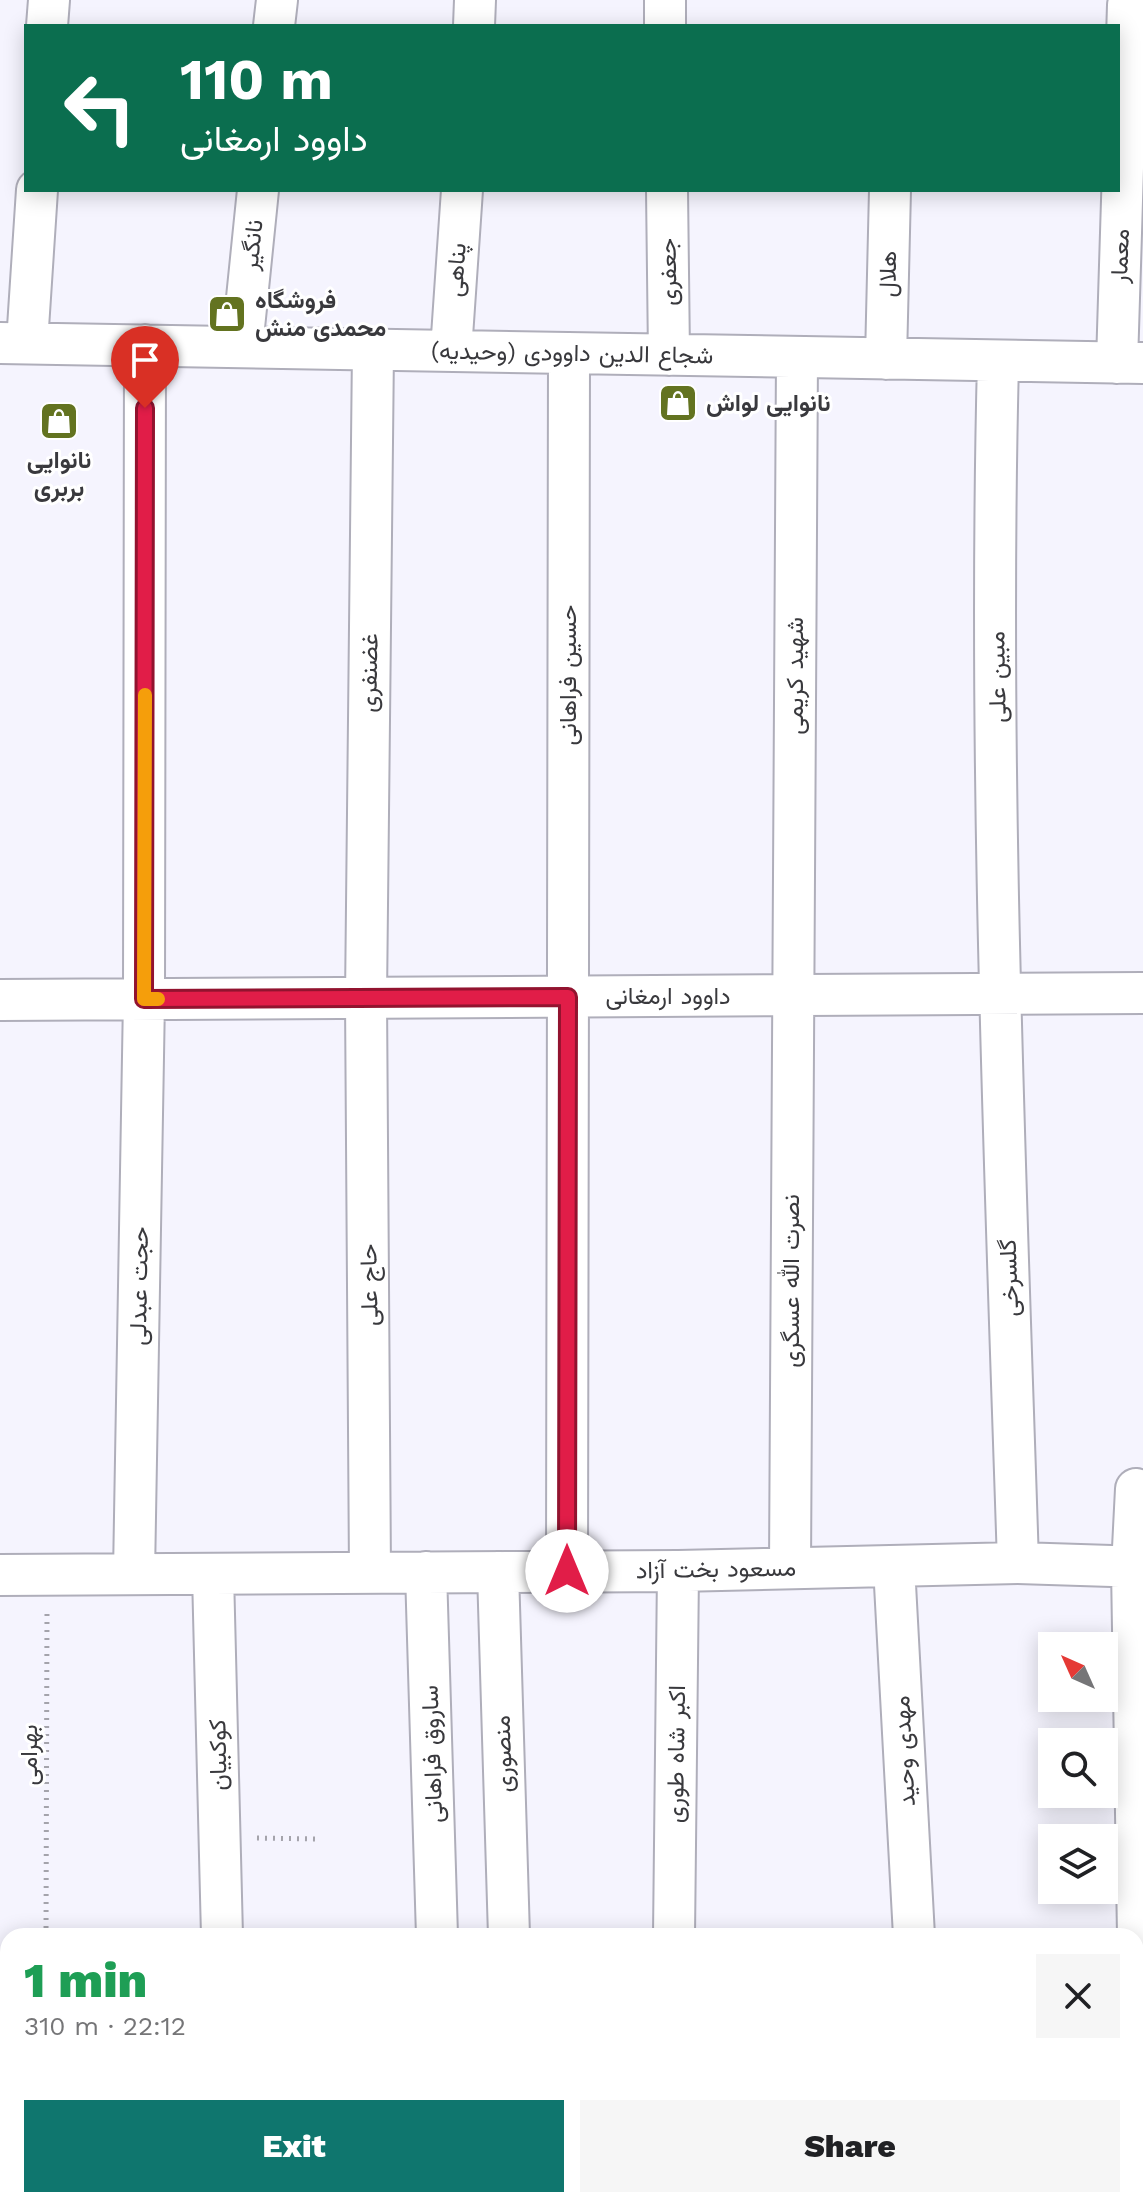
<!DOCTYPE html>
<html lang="en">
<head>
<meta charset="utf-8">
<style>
  :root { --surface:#fff; --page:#f6f6f6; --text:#202124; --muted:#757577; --accent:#0f766e }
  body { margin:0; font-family:"Work Sans",Vazirmatn,sans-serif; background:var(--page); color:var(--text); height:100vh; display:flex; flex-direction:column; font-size:30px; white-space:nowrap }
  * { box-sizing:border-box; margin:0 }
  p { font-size:26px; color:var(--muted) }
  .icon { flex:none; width:44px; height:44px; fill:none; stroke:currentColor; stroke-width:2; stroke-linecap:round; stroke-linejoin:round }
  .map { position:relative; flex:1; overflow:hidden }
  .sheet { position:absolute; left:0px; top:1928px; width:1144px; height:280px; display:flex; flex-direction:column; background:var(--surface); border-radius:24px 24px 0 0; box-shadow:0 4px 20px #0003 }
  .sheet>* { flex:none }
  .top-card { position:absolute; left:24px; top:24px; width:1096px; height:168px; border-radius:0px; box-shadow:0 4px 20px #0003; background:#0b6e4f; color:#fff; overflow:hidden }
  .needle { width:52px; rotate:315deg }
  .tools { position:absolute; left:1038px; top:1632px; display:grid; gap:16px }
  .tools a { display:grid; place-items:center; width:80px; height:80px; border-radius:0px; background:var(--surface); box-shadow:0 4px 20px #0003; font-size:40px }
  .pin { position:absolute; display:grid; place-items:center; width:68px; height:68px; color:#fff; margin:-82px -34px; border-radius:50% 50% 50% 0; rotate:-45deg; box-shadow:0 0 8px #0007 }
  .pin .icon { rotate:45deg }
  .me { position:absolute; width:88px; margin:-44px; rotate:0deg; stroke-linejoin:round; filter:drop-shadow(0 0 6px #0008) }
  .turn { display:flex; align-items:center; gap:28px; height:168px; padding:0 24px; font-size:36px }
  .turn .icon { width:104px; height:104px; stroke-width:2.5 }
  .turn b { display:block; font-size:56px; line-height:68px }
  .round { display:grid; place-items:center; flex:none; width:84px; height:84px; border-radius:0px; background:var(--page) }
  .head { display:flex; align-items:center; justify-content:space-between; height:136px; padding:0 24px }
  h1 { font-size:48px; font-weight:800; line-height:60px; color:#1e9e55 }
  .primary-button { display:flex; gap:16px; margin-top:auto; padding:16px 24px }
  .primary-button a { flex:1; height:92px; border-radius:0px; background:var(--accent); color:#fff; font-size:32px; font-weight:800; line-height:92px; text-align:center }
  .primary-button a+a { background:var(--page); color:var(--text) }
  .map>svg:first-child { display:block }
</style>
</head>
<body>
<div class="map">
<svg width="1143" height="2208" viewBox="0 0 1143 2208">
  <rect width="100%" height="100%" fill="#f5f4fe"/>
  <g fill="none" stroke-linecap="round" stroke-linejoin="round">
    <g stroke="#afaeba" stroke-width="44">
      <path id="street" d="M 665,0 L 665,26
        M 47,26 L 49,0
        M 274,26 L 277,0
        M 474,26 L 475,0
        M 667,190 L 669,355
        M 0,343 L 1143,363
        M 27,343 L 37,190
        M 242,347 L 258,190
        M 451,351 L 462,190
        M 886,359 L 890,190
        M 998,361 C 988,761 1005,1162 1018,1563
        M 1117,363 L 1128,5 L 1143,5
        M 0,1000 L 1143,993
        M 1136,1489 L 1132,1568 L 1141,2119
        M 894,1566 L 914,1936
        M 790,1567 L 797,357
        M 567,1571 L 569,353
        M 426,1572 L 437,1936
        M 498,1572 L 509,1936
        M 370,1573 L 366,998 L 373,349
        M 134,1574 L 144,999 L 145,345
        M 213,1574 L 222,1936
        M 0,1575 L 678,1571 L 1018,1563 L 1143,1567
        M 674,1936 L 678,1571
        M 0,2116 L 8,2116
        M 96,2200 L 96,2208
        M 443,2200 L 444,2208
        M 572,2200 L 573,2208
        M 1004,2208 L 1004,2200"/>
    </g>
    <path stroke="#a4a3ab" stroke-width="5" stroke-dasharray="2 6" stroke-linecap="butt" d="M 257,1838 L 316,1839
      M 46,1936 L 47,1611"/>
    <use href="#street" stroke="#fff" stroke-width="40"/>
  </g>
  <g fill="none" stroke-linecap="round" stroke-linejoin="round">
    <g stroke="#92132f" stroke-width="20">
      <path id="route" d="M 145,408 L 144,999 L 568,997 L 567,1571"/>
    </g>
    <use href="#route" stroke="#e11d48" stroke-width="14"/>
    <path stroke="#f59e0b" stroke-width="14" d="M 145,695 L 144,999 L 158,999"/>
  </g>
  <defs>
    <g id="shop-square" transform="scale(2)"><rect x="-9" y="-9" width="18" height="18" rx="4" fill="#637320" stroke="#fff"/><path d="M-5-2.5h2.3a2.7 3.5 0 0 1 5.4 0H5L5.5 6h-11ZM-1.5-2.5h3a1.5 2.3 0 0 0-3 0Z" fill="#fff"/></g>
  </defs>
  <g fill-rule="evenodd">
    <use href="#shop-square" x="227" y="314"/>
    <use href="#shop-square" x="678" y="403"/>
    <use href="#shop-square" x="59" y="421"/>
  </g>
  <g text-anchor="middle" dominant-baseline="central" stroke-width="6" stroke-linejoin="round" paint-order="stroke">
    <g font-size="24" fill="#39393d" stroke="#fff">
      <text transform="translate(252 245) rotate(-84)">نانگیر</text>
      <text transform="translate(1120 256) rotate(-88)">معمار</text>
      <text transform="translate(456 270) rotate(-86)">پناهی</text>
      <text transform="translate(668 272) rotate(-91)">جعفری</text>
      <text transform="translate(888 274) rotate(-89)">هلال</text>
      <text transform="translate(572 353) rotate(1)">شجاع الدین داوودی (وحیدیه)</text>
      <text transform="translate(369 673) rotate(-89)">غضنفری</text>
      <text transform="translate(568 675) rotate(-90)">حسین فراهانی</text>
      <text transform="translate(795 676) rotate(-90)">شهید کریمی</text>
      <text transform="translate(997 677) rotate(-91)">مبین علی</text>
      <text x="668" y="996">داوود ارمغانی</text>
      <text transform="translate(1009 1278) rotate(-92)">گلسرخی</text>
      <text transform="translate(791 1281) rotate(-90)">نصرت الله عسگری</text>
      <text transform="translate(369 1285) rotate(-91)">حاج علی</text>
      <text transform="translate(139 1286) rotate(-89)">حجت عبدلی</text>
      <text transform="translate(716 1569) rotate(-1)">مسعود بخت آزاد</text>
      <text transform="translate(904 1751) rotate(-93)">مهدی وحید</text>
      <text transform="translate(432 1754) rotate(-92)">ساروق فراهانی</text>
      <text transform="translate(503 1754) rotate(-92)">منصوری</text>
      <text transform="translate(676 1754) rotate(-89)">اکبر شاه طوری</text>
      <text transform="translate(29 1755) rotate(-90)">بهرامی</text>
      <text transform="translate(218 1755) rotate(-91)">کوکبیان</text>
    </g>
    <g font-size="24" font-weight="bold" fill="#39393d" stroke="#fff" text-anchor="start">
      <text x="255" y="300">فروشگاه<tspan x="255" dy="28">محمدی منش</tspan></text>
      <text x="706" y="403">نانوایی لواش</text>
      <text x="59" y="460" text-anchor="middle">نانوایی<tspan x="59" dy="28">بربری</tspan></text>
    </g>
  </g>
</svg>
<div class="tools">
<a><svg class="needle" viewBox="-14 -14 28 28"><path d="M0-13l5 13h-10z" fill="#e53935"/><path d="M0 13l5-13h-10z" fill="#757577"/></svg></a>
<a><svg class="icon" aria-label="search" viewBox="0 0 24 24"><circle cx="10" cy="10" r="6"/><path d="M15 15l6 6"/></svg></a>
<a><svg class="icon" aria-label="layers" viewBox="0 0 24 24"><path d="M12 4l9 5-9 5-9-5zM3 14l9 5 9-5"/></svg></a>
</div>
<div class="pin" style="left:145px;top:408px;background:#d93025"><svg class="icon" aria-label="arrive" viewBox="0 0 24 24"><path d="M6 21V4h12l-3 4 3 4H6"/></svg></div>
<svg class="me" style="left:567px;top:1571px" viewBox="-20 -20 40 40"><circle r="19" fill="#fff"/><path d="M0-13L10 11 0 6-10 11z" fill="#e11d48"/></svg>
<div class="top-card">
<div class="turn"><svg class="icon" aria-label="left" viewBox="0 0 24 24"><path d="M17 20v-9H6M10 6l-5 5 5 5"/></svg><div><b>110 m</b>داوود ارمغانی</div></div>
</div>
<section class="sheet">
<div class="head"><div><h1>1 min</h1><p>310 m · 22:12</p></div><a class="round"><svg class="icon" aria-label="close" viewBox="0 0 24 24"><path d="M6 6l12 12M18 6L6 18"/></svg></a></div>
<div class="primary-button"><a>Exit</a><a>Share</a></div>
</section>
</div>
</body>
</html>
